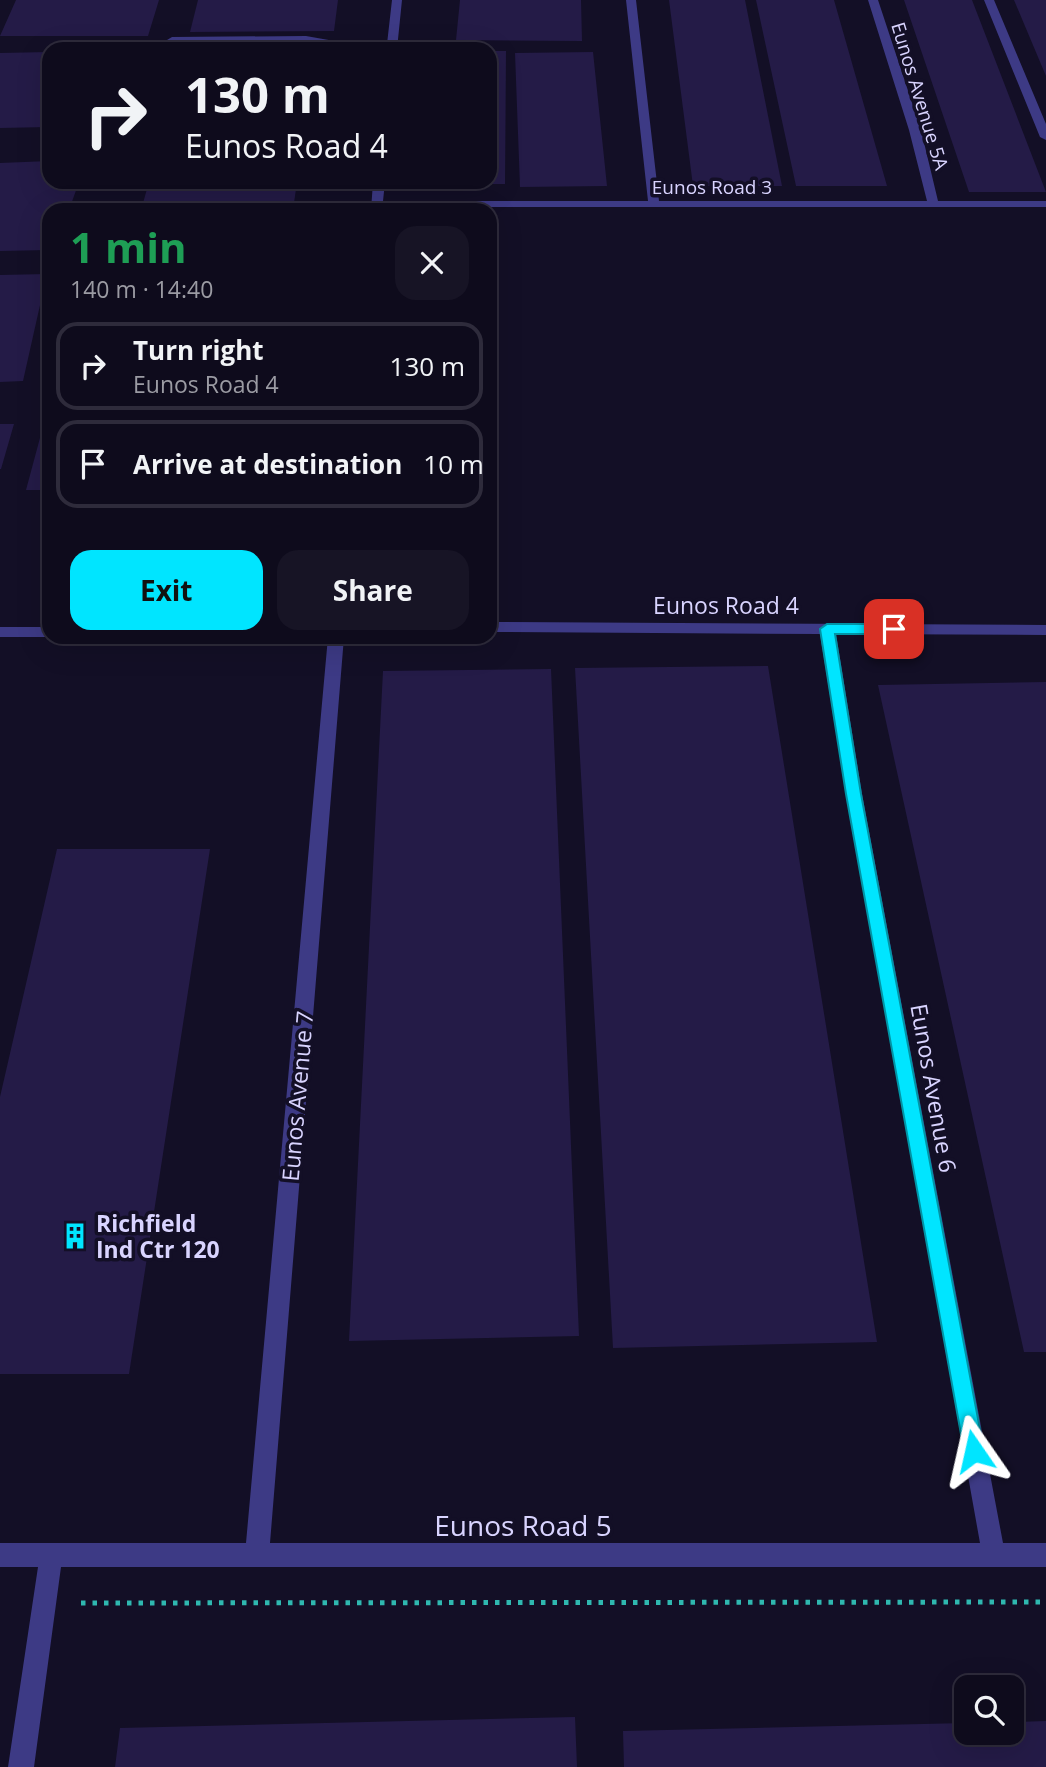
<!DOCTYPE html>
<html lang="en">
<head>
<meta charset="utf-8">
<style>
  :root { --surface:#0e0b1c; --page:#171425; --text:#f1f3f6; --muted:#9b9ba3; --line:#2e2b3b; --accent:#00e5ff }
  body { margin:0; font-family:"Open Sans",sans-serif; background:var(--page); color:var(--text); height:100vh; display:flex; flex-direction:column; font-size:26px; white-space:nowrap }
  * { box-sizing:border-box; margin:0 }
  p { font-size:23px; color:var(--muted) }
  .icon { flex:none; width:38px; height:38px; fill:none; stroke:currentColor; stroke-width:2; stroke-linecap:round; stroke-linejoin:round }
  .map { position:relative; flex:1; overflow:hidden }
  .drawer { position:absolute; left:42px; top:203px; width:455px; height:441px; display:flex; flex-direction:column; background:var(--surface); border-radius:21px; box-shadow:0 7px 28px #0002,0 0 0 2px var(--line) }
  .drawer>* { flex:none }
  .guide { position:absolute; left:42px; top:42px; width:455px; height:147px; border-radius:21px; box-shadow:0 7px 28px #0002,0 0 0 2px var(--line); background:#0e0b1c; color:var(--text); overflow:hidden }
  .controls { position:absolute; left:954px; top:1675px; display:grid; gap:14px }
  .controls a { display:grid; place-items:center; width:70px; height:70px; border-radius:14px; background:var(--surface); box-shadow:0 7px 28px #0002,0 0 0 2px var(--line); font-size:35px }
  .pin { position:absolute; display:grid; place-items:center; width:60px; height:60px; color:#fff; margin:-30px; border-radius:14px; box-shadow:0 4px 10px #0006 }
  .me { position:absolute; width:77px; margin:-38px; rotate:349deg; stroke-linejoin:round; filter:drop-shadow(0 0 5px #0008) }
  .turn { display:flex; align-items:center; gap:24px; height:147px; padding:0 28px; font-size:32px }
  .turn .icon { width:91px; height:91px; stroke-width:2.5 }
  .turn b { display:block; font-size:49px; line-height:60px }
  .round { display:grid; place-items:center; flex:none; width:74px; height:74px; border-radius:21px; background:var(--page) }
  .overview { display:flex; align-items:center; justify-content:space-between; height:119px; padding:0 28px }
  h1 { font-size:42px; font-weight:700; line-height:52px; color:#1e9e55 }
  .primary-button { display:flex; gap:14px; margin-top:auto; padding:14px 28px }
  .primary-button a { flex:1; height:80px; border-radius:21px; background:var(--accent); color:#111; font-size:28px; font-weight:700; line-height:80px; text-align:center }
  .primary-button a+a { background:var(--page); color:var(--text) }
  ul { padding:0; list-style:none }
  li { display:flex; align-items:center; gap:21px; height:88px; margin:0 14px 10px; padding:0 14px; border:4px solid var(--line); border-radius:21px }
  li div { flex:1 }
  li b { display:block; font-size:26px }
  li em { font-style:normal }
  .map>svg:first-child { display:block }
</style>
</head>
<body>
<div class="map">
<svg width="1046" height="1767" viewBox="0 0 1046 1767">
  <rect width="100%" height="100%" fill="#130f26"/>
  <path fill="#241b47" d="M 16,0 L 159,0 L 148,36 L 0,36 Z
    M 198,0 L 338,0 L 334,31 L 190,32 Z
    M 460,0 L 581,0 L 582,41 L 456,40 Z
    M 669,0 L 745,0 L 782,186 L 693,186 Z
    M 756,0 L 834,0 L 887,186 L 796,186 Z
    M 904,0 L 972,0 L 1046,192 L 969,192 Z
    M 1014,0 L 1046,0 L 1046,76 Z
    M 490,51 L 506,51 L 505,184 L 490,184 Z
    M 49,52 L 49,127 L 0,128 L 0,53 Z
    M 593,52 L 607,186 L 520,187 L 515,53 Z
    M 49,161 L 49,182 L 79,182 L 69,210 L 49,210 L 49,250 L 0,251 L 0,163 Z
    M 149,182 L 297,182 L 293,210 L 141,210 Z
    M 47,274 L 23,381 L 0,382 L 0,275 Z
    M 48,408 L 49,490 L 26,490 Z
    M 0,424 L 14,424 L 1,469 L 0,469 Z
    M 768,666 L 877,1342 L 613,1348 L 575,668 Z
    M 551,669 L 579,1336 L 349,1341 L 383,671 Z
    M 1046,682 L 1046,1352 L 1024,1352 L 878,685 Z
    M 57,849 L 210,849 L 129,1374 L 0,1374 L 0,1097 Z
    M 575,1717 L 577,1767 L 115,1767 L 120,1728 Z
    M 1046,1721 L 1046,1767 L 624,1767 L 623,1731 L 966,1723 L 966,1732 L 1012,1732 L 1012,1722 Z"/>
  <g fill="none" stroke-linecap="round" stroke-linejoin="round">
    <path stroke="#2fb8b0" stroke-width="5" stroke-dasharray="4.5 7" stroke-linecap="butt" d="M 81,1603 L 1046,1602"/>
    <path fill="#3d3a85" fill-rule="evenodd" d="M 392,0 L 402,0 L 397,49 L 340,48 L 306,42 L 176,43 L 175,49 L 165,49 L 167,40 L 172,37 L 306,36 L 340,42 L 387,44 Z
      M 626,0 L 636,0 L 659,201 L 927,201 L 909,130 L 868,0 L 878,0 L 921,130 L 938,201 L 1046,201 L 1046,207 L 383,207 L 383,210 L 371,210 L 373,182 L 385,182 L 383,201 L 648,201 Z
      M 984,0 L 994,0 L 1046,124 L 1046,140 L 1040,137 Z
      M 490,622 L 1046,625 L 1046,635 L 836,634 L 862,794 L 1003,1543 L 1046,1543 L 1046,1567 L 61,1567 L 34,1767 L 8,1767 L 38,1567 L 0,1567 L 0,1543 L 246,1543 L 328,637 L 344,637 L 270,1543 L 980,1543 L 846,794 L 820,634 L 490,632 Z
      M 0,627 L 49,627 L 50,637 L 0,637 Z"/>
  </g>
  <path fill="#00e5ff" stroke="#0095a6" stroke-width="2" d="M 827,624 L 894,624 L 901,629 L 894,634 L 835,634 L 861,794 L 984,1451 L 981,1458 L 974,1461 L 967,1458 L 964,1451 L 846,794 L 820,629 Z"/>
  <defs>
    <g id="building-bare" transform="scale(2.1)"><path d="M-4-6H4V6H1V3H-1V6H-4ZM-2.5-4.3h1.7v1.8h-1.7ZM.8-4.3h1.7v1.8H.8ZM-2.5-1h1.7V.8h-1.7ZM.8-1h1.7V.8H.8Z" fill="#00e5ff" stroke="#130f26" stroke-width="2.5" paint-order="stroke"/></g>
  </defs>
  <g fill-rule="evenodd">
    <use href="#building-bare" x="75" y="1236"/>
  </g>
  <g text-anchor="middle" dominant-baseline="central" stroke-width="7" stroke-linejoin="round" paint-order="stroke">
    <g font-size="19" fill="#d9d4ff" stroke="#130f26">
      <text transform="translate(920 96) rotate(73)">Eunos Avenue 5A</text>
      <text x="712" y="187">Eunos Road 3</text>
    </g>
    <g font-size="23" fill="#d9d4ff" stroke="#130f26">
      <text x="726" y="605">Eunos Road 4</text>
      <text transform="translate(934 1088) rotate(80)">Eunos Avenue 6</text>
      <text transform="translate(297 1096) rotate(-85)">Eunos Avenue 7</text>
    </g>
    <g font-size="23" font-weight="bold" fill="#d9d4ff" stroke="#130f26" text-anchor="start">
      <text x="96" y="1223">Richfield<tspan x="96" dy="26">Ind Ctr 120</tspan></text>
    </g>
    <g font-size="28" fill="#d9d4ff" stroke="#130f26">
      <text x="523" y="1525">Eunos Road 5</text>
    </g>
  </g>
</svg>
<div class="controls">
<a><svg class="icon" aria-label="search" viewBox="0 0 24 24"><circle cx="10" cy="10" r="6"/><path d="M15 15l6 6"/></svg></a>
</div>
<div class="pin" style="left:894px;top:629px;background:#d93025"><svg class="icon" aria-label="arrive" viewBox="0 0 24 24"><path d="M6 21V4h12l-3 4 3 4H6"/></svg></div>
<svg class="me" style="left:974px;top:1451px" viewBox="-20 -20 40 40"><path d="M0-17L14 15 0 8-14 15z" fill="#00e5ff" stroke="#fff" stroke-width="4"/></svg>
<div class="guide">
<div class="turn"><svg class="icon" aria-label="right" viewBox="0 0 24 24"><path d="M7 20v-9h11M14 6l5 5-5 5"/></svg><div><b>130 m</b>Eunos Road 4</div></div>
</div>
<section class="drawer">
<div class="overview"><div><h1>1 min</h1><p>140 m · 14:40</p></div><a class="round"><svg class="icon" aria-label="close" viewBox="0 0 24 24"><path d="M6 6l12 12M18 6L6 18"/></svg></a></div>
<ul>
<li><svg class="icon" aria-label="right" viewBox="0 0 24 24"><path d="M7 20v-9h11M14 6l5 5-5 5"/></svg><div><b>Turn right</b><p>Eunos Road 4</p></div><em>130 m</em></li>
<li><svg class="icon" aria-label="arrive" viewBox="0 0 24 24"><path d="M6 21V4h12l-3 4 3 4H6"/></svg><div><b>Arrive at destination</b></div><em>10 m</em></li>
</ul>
<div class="primary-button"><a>Exit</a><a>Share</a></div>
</section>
</div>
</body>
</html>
